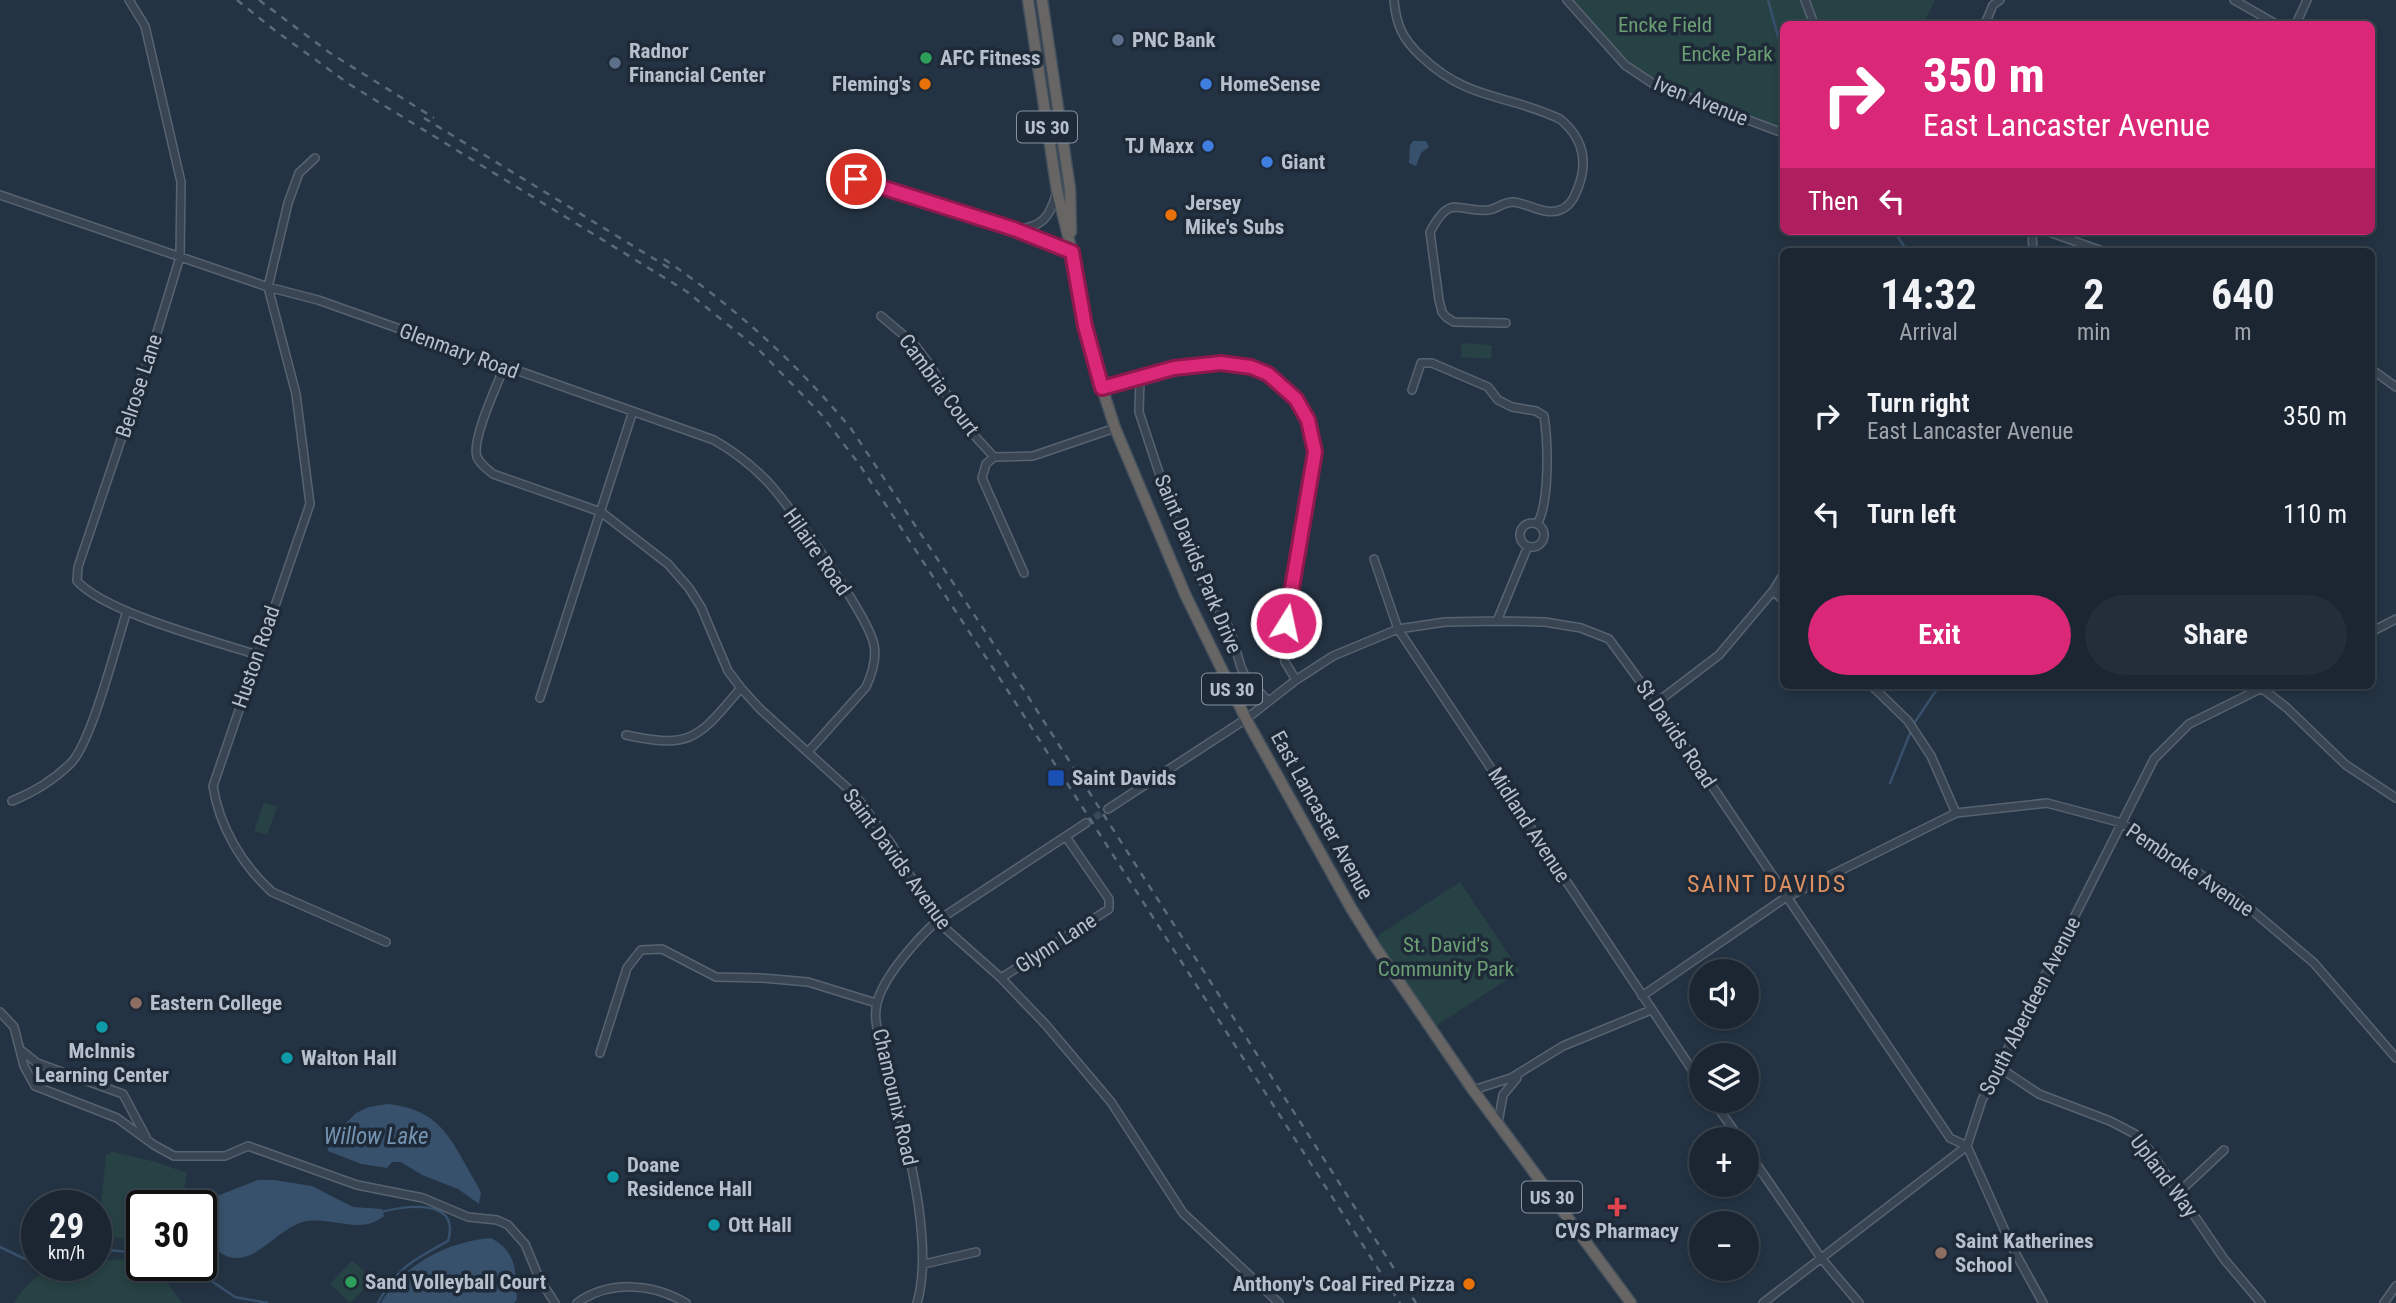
<!DOCTYPE html>
<html lang="en">
<head>
<meta charset="utf-8">
<style>
  :root { --surface:#1b2632; --page:#242e3a; --text:#f1f3f6; --muted:#a0a5ac; --line:#39434d; --accent:#db2777 }
  body { margin:0; font-family:"Roboto Condensed",sans-serif; background:var(--page); color:var(--text); height:100vh; display:flex; flex-direction:column; font-size:26px; white-space:nowrap }
  * { box-sizing:border-box; margin:0 }
  p { font-size:23px; color:var(--muted) }
  .icon { flex:none; width:38px; height:38px; fill:none; stroke:currentColor; stroke-width:2; stroke-linecap:round; stroke-linejoin:round }
  .map { position:relative; flex:1; overflow:hidden }
  .panel { position:absolute; left:1780px; top:248px; width:595px; height:441px; display:flex; flex-direction:column; background:var(--surface); border-radius:10px; box-shadow:0 4px 10px #0003,0 0 0 2px var(--line) }
  .panel>* { flex:none }
  .hud { position:absolute; left:1780px; top:21px; width:595px; height:214px; border-radius:10px; box-shadow:0 4px 10px #0003,0 0 0 2px var(--line); background:#db2777; color:#fff; overflow:hidden }
  .controls { position:absolute; left:1689px; top:959px; display:grid; gap:14px }
  .controls a { display:grid; place-items:center; width:70px; height:70px; border-radius:50%; background:var(--surface); box-shadow:0 4px 10px #0003,0 0 0 2px var(--line); font-size:35px }
  .speed { position:absolute; left:21px; top:1190px; display:flex; gap:14px; font-size:35px; font-weight:700; text-align:center }
  .speed>* { display:grid; place-content:center; width:91px; height:91px; border-radius:50%; background:var(--surface); box-shadow:0 4px 10px #0003,0 0 0 2px var(--line); line-height:1 }
  .speed small { font-size:18px; font-weight:400 }
  .speed .limit { border:4px solid #111; border-radius:10px; background:#fff; color:#111 }
  .pin { position:absolute; display:grid; place-items:center; width:60px; height:60px; color:#fff; margin:-30px; border:4px solid #fff; border-radius:50%; box-shadow:0 2px 7px #0007 }
  .me { position:absolute; width:77px; margin:-38px; rotate:10deg; stroke-linejoin:round; filter:drop-shadow(0 0 5px #0008) }
  .turn { display:flex; align-items:center; gap:24px; height:147px; padding:0 28px; font-size:32px }
  .turn .icon { width:91px; height:91px; stroke-width:2.5 }
  .turn b { display:block; font-size:49px; line-height:60px }
  .then { display:flex; align-items:center; height:66px; padding:0 28px; background:#0003; gap:14px; font-size:26px }
  .eta { display:flex; justify-content:space-evenly; align-items:center; height:119px; text-align:center }
  .eta b { font-size:42px; font-weight:700; line-height:49px }
  .action { display:flex; gap:14px; margin-top:auto; padding:14px 28px }
  .action a { flex:1; height:80px; border-radius:42px; background:var(--accent); color:#fff; font-size:28px; font-weight:700; line-height:80px; text-align:center }
  .action a+a { background:var(--page); color:var(--text) }
  ul { padding:0; list-style:none }
  li { display:flex; align-items:center; gap:21px; height:98px; padding:0 28px }
  li div { flex:1 }
  li b { display:block; font-size:26px }
  li em { font-style:normal }
  .map>svg:first-child { display:block }
</style>
</head>
<body>
<div class="map">
<svg width="2396" height="1303" viewBox="0 0 2396 1303">
  <rect width="100%" height="100%" fill="#243343"/>
  <path fill="#274244" d="M 1567,0 L 1935,0 L 1923,24 L 1783,24 L 1783,133 L 1655,85 L 1625,65 Z
    M 1462,343 L 1492,345 L 1491,359 L 1461,357 Z
    M 264,802 L 277,807 L 267,835 L 254,831 Z
    M 1460,882 L 1520,971 L 1431,1029 L 1374,945 L 1380,934 Z
    M 112,1152 L 156,1162 L 187,1173 L 181,1206 L 142,1206 L 142,1241 L 98,1235 L 106,1155 Z
    M 125,1259 L 142,1262 L 142,1265 L 162,1267 L 163,1277 L 182,1303 L 14,1303 C 35,1268 57,1265 96,1265 L 96,1261 Z
    M 352,1260 L 373,1280 L 350,1303 L 330,1284 Z"/>
  <path fill="#37506b" d="M 1413,141 L 1426,141 L 1429,147 L 1421,153 L 1416,166 L 1409,163 L 1410,145 Z
    M 387,1104 C 443,1109 452,1143 478,1186 L 481,1193 L 479,1204 L 458,1189 L 422,1175 L 401,1162 L 392,1162 L 387,1168 L 361,1164 L 328,1151 L 326,1132 L 344,1125 L 356,1113 L 369,1107 Z
    M 258,1180 L 274,1180 L 312,1186 L 353,1207 L 382,1209 L 384,1216 C 362,1235 333,1217 307,1221 C 282,1225 260,1259 236,1258 C 223,1258 208,1244 201,1234 L 201,1206 L 198,1206 L 199,1203 Z
    M 491,1238 C 518,1253 515,1271 517,1299 L 514,1303 L 381,1303 C 402,1265 449,1241 491,1238 Z"/>
  <g fill="none" stroke-linecap="round" stroke-linejoin="round">
    <path stroke="#37506b" stroke-width="2.5" d="M 1768,0 L 1779,40 L 1783,45
      M 1894,231 L 1908,252
      M 1913,725 L 1939,686
      M 1890,783 L 1911,731
      M 0,1247 L 25,1259 L 37,1256
      M 96,1249 L 142,1253
      M 188,1265 L 235,1297 L 267,1303
      M 378,1303 C 396,1268 415,1259 448,1241 C 461,1197 405,1206 381,1212"/>
    <path stroke="#3a4858" stroke-width="7" stroke-dasharray="7 3.5" stroke-linecap="butt" d="M 1086,823 L 1108,809"/>
    <g stroke="#576370" stroke-width="10">
      <path id="minor" d="M 129,0 L 145,26 L 181,182 L 180,257 L 155,339 L 78,567 L 77,581 C 106,613 212,640 257,655
        M 1394,0 C 1396,25 1403,40 1422,57 C 1468,101 1508,94 1560,119 C 1582,137 1588,159 1579,185 C 1575,196 1571,206 1560,210 C 1545,216 1528,203 1513,202 C 1503,202 1497,209 1488,210 C 1458,213 1451,192 1430,232 L 1439,300 L 1442,312 L 1446,317 L 1454,322 L 1506,323
        M 1567,0 L 1625,65 L 1655,85 L 1783,133
        M 1805,0 L 1814,24
        M 2234,0 L 2276,24
        M 1985,24 L 1993,5 L 2000,0
        M 2296,24 L 2307,0
        M 315,158 L 299,173 L 288,203 L 268,287 L 296,394 L 310,504 L 213,786 C 219,826 242,865 272,892 L 386,942
        M 835,172 L 1014,229 L 1072,252
        M 0,195 L 268,287 L 318,300 L 714,440 C 733,451 749,463 765,479 C 788,502 869,617 874,645 C 877,660 872,674 866,687 L 808,752
        M 1018,229 C 1042,227 1050,217 1056,194
        M 2032,231 L 2033,252
        M 2046,231 L 2105,252
        M 881,316 L 914,344 L 932,368 L 962,422 L 994,457 L 1033,456 L 1115,428
        M 504,367 C 497,386 471,440 477,457 C 480,464 487,469 493,474 L 601,512 L 668,564 L 689,588 L 701,607 L 728,671 L 741,688 L 760,709 L 855,795 L 892,845 L 937,921 L 1001,978 L 1046,1025 L 1111,1102 L 1183,1213 L 1279,1303
        M 2371,369 L 2396,387
        M 1140,379 L 1139,412 L 1168,500 L 1188,541 L 1201,578 L 1230,630 L 1241,667 L 1246,678 L 1268,701
        M 1102,388 C 1157,375 1233,341 1283,385 C 1294,395 1303,407 1308,420 C 1311,430 1313,442 1315,452 L 1282,645 L 1285,662 L 1296,680
        M 1412,390 L 1421,363 L 1432,363 L 1488,387 L 1498,400 L 1512,407 L 1536,411 L 1544,416 C 1548,441 1550,503 1537,524
        M 994,457 L 986,464 L 982,478 L 1024,573
        M1520 535a12 12 0 1 1 24 0a12 12 0 1 1-24 0Z
        M 1374,559 L 1398,629 L 1701,1083
        M 1773,591 L 1783,600
        M 1497,621 L 1528,546
        M 2371,632 L 2396,619
        M 1872,686 L 1908,721 L 1931,756 L 1956,813
        M 2259,686 L 2287,708 L 2346,765 L 2396,798
        M 540,698 L 633,411
        M 1656,703 L 1719,655 L 1773,591 L 1783,575
        M 626,735 C 694,750 699,736 741,688
        M 12,801 C 34,792 54,780 71,763 C 92,741 116,645 127,611
        M 1108,809 L 1246,719 L 1296,680 L 1333,656 L 1398,629 L 1445,622 L 1497,621 L 1545,622 L 1581,628 L 1609,639 L 1656,703 L 1950,1138 L 1967,1146 L 2012,1247 L 2043,1303
        M 1001,978 L 1109,909 L 1109,899 L 1066,837
        M 1642,996 L 1785,898 L 1956,813 L 2047,803 L 2122,823 L 2241,901 L 2314,963 L 2396,1058
        M 0,1012 L 14,1027 L 24,1066 L 35,1086 L 117,1118 L 154,1145 L 174,1156 L 225,1156 L 248,1146 L 357,1185 L 423,1198 L 468,1217 L 497,1220 L 508,1225 L 525,1244 L 540,1280 L 555,1303
        M 22,1051 L 37,1063 L 123,1094 L 146,1137
        M 600,1053 L 627,968 L 641,950 L 662,949 L 716,977 L 761,978 L 808,982 L 876,1003
        M 2000,1068 L 2039,1094 L 2110,1121 L 2135,1134 L 2150,1151 L 2224,1259 L 2261,1303
        M 1473,1090 L 1511,1078 L 1563,1046 L 1651,1010
        M 1713,1101 L 1740,1139
        M 1498,1123 L 1503,1095 L 1517,1078
        M 1746,1149 L 1821,1258 L 1859,1303
        M 2178,1193 L 2224,1150
        M 924,1264 L 976,1252
        M 577,1303 C 609,1280 652,1283 686,1303
        M 917,1303 C 935,1242 905,1138 891,1076 C 886,1053 871,1026 877,1003 C 883,977 918,938 937,921 L 1086,823
        M 1763,1303 L 1967,1146 L 1982,1100 L 2154,759 L 2189,724 L 2266,686
        M 2384,1303 L 2396,1286"/>
    </g>
    <g stroke="#44505d" stroke-width="13">
      <path id="trunk" d="M 1028,0 L 1057,191 L 1072,252 L 1095,366 L 1115,428 L 1185,594 L 1246,719 L 1351,908 L 1374,945 L 1473,1090 L 1631,1303
        M 1042,0 L 1070,189 L 1071,232"/>
    </g>
    <use href="#minor" stroke="#394552" stroke-width="7"/>
    <use href="#trunk" stroke="#686664" stroke-width="10"/>
    <path stroke="#5b697a" stroke-width="2.5" stroke-dasharray="7 7" stroke-linecap="butt" d="M 237,0 L 273,29 L 349,84 L 686,291 L 758,349 L 820,413 L 859,464 L 1008,691 L 1400,1303
      M 259,0 L 330,53 L 434,118
      M 424,118 L 669,268
      M 664,259 C 735,307 797,363 852,430 L 1020,684 L 1416,1303"/>
  </g>
  <g fill="none" stroke-linecap="round" stroke-linejoin="round">
    <g stroke="#8e194d" stroke-width="18">
      <path id="route" d="M 856,179 L 1014,229 L 1072,252 L 1085,326 L 1102,388 L 1174,368 L 1221,363 L 1251,367 L 1268,374 L 1296,399 L 1308,420 L 1315,452 L 1286,623"/>
    </g>
    <use href="#route" stroke="#db2777" stroke-width="12"/>
  </g>
  <g fill="#5c6f8a" stroke="#1e2a38" stroke-width="2.5">
    <circle cx="1118" cy="40" r="7"/>
    <circle cx="615" cy="63" r="7"/>
  </g>
  <g fill="#2e9e5b" stroke="#1e2a38" stroke-width="2.5">
    <circle cx="926" cy="58" r="7"/>
    <circle cx="351" cy="1282" r="7"/>
  </g>
  <g fill="#e8710a" stroke="#1e2a38" stroke-width="2.5">
    <circle cx="925" cy="84" r="7"/>
    <circle cx="1171" cy="215" r="7"/>
    <circle cx="1469" cy="1284" r="7"/>
  </g>
  <g fill="#3f7fe0" stroke="#1e2a38" stroke-width="2.5">
    <circle cx="1206" cy="84" r="7"/>
    <circle cx="1208" cy="146" r="7"/>
    <circle cx="1267" cy="162" r="7"/>
  </g>
  <rect fill="#1a4fb4" stroke="#1e2a38" stroke-width="2.5" x="1047" y="769" width="18" height="18" rx="3.5"/>
  <g fill="#8d6e63" stroke="#1e2a38" stroke-width="2.5">
    <circle cx="136" cy="1003" r="7"/>
    <circle cx="1941" cy="1253" r="7"/>
  </g>
  <g fill="#0f9aa8" stroke="#1e2a38" stroke-width="2.5">
    <circle cx="102" cy="1027" r="7"/>
    <circle cx="287" cy="1058" r="7"/>
    <circle cx="613" cy="1177" r="7"/>
    <circle cx="714" cy="1225" r="7"/>
  </g>
  <path fill="#e0444e" stroke="#1e2a38" stroke-width="2.5" d="M1613.5 1196.5h7v7h7v7h-7v7h-7v-7h-7v-7h7z"/>
  <g text-anchor="middle" dominant-baseline="central" stroke-width="7" stroke-linejoin="round" paint-order="stroke">
    <g fill="#1e2a38" stroke="#8893a0" stroke-width="2">
      <rect x="1017" y="111.5" width="60" height="31" rx="5"/>
      <rect x="1202" y="673.5" width="60" height="31" rx="5"/>
      <rect x="1522" y="1181.5" width="60" height="31" rx="5"/>
    </g>
    <g font-size="19" font-weight="bold" fill="#b6c0cc">
      <text x="1047" y="127">US 30</text>
      <text x="1232" y="689">US 30</text>
      <text x="1552" y="1197">US 30</text>
    </g>
    <g font-size="21" fill="#6c9f74" stroke="#1e2a38">
      <text x="1665" y="25">Encke Field</text>
      <text x="1727" y="54">Encke Park</text>
      <text x="1446" y="945">St. David's<tspan x="1446" dy="24">Community Park</tspan></text>
    </g>
    <g font-size="21" font-weight="bold" fill="#b6c0cc" stroke="#1e2a38" text-anchor="start">
      <text x="1132" y="40">PNC Bank</text>
      <text x="629" y="51">Radnor<tspan x="629" dy="24">Financial Center</tspan></text>
      <text x="940" y="58">AFC Fitness</text>
      <text x="911" y="84" text-anchor="end">Fleming's</text>
      <text x="1220" y="84">HomeSense</text>
      <text x="1194" y="146" text-anchor="end">TJ Maxx</text>
      <text x="1281" y="162">Giant</text>
      <text x="1185" y="203">Jersey<tspan x="1185" dy="24">Mike's Subs</tspan></text>
      <text x="1072" y="778">Saint Davids</text>
      <text x="150" y="1003">Eastern College</text>
      <text x="102" y="1051" text-anchor="middle">McInnis<tspan x="102" dy="24">Learning Center</tspan></text>
      <text x="301" y="1058">Walton Hall</text>
      <text x="627" y="1165">Doane<tspan x="627" dy="24">Residence Hall</tspan></text>
      <text x="728" y="1225">Ott Hall</text>
      <text x="1617" y="1231" text-anchor="middle">CVS Pharmacy</text>
      <text x="1955" y="1241">Saint Katherines<tspan x="1955" dy="24">School</tspan></text>
      <text x="365" y="1282">Sand Volleyball Court</text>
      <text x="1455" y="1284" text-anchor="end">Anthony's Coal Fired Pizza</text>
    </g>
    <g font-size="21" fill="#b6c0cc" stroke="#1e2a38">
      <text transform="translate(1701 101) rotate(22)">Iven Avenue</text>
      <text transform="translate(459 351) rotate(20)">Glenmary Road</text>
      <text transform="translate(939 385) rotate(54)">Cambria Court</text>
      <text transform="translate(139 386) rotate(-72)">Belrose Lane</text>
      <text transform="translate(817 552) rotate(55)">Hilaire Road</text>
      <text transform="translate(1198 564) rotate(67)">Saint Davids Park Drive</text>
      <text transform="translate(256 657) rotate(-71)">Huston Road</text>
      <text transform="translate(1676 734) rotate(56)">St Davids Road</text>
      <text transform="translate(1322 815) rotate(61)">East Lancaster Avenue</text>
      <text transform="translate(1529 825) rotate(57)">Midland Avenue</text>
      <text transform="translate(897 859) rotate(54)">Saint Davids Avenue</text>
      <text transform="translate(2190 870) rotate(34)">Pembroke Avenue</text>
      <text transform="translate(1056 943) rotate(-33)">Glynn Lane</text>
      <text transform="translate(2030 1006) rotate(-63)">South Aberdeen Avenue</text>
      <text transform="translate(895 1097) rotate(77)">Chamounix Road</text>
      <text transform="translate(2164 1176) rotate(53)">Upland Way</text>
    </g>
    <g font-size="23" font-style="italic" fill="#7493b1" stroke="#1e2a38">
      <text x="376" y="1136">Willow Lake</text>
    </g>
    <g font-size="24" letter-spacing="2" fill="#dc8f61" stroke="#1e2a38">
      <text x="1767" y="884">SAINT DAVIDS</text>
    </g>
  </g>
</svg>
<div class="controls">
<a><svg class="icon" aria-label="sound" viewBox="0 0 24 24"><path d="M4 9h4l5-4v14l-5-4H4zM17 9q2 3 0 6"/></svg></a>
<a><svg class="icon" aria-label="layers" viewBox="0 0 24 24"><path d="M12 4l9 5-9 5-9-5zM3 14l9 5 9-5"/></svg></a>
<a>+</a>
<a>−</a>
</div>
<div class="speed"><div>29<small>km/h</small></div><div class="limit">30</div></div>
<div class="pin" style="left:856px;top:179px;background:#d93025"><svg class="icon" aria-label="arrive" viewBox="0 0 24 24"><path d="M6 21V4h12l-3 4 3 4H6"/></svg></div>
<svg class="me" style="left:1286px;top:623px" viewBox="-20 -20 40 40"><circle r="17" fill="#db2777" stroke="#fff" stroke-width="3"/><path d="M0-11L8 9 0 5-8 9z" fill="#fff"/></svg>
<div class="hud">
<div class="turn"><svg class="icon" aria-label="right" viewBox="0 0 24 24"><path d="M7 20v-9h11M14 6l5 5-5 5"/></svg><div><b>350 m</b>East Lancaster Avenue</div></div>
<div class="then">Then<svg class="icon" aria-label="left" viewBox="0 0 24 24"><path d="M17 20v-9H6M10 6l-5 5 5 5"/></svg></div>
</div>
<section class="panel">
<div class="eta">
<div><b>14:32</b><p>Arrival</p></div>
<div><b>2</b><p>min</p></div>
<div><b>640</b><p>m</p></div>
</div>
<ul>
<li><svg class="icon" aria-label="right" viewBox="0 0 24 24"><path d="M7 20v-9h11M14 6l5 5-5 5"/></svg><div><b>Turn right</b><p>East Lancaster Avenue</p></div><em>350 m</em></li>
<li><svg class="icon" aria-label="left" viewBox="0 0 24 24"><path d="M17 20v-9H6M10 6l-5 5 5 5"/></svg><div><b>Turn left</b></div><em>110 m</em></li>
</ul>
<div class="action"><a>Exit</a><a>Share</a></div>
</section>
</div>
</body>
</html>
